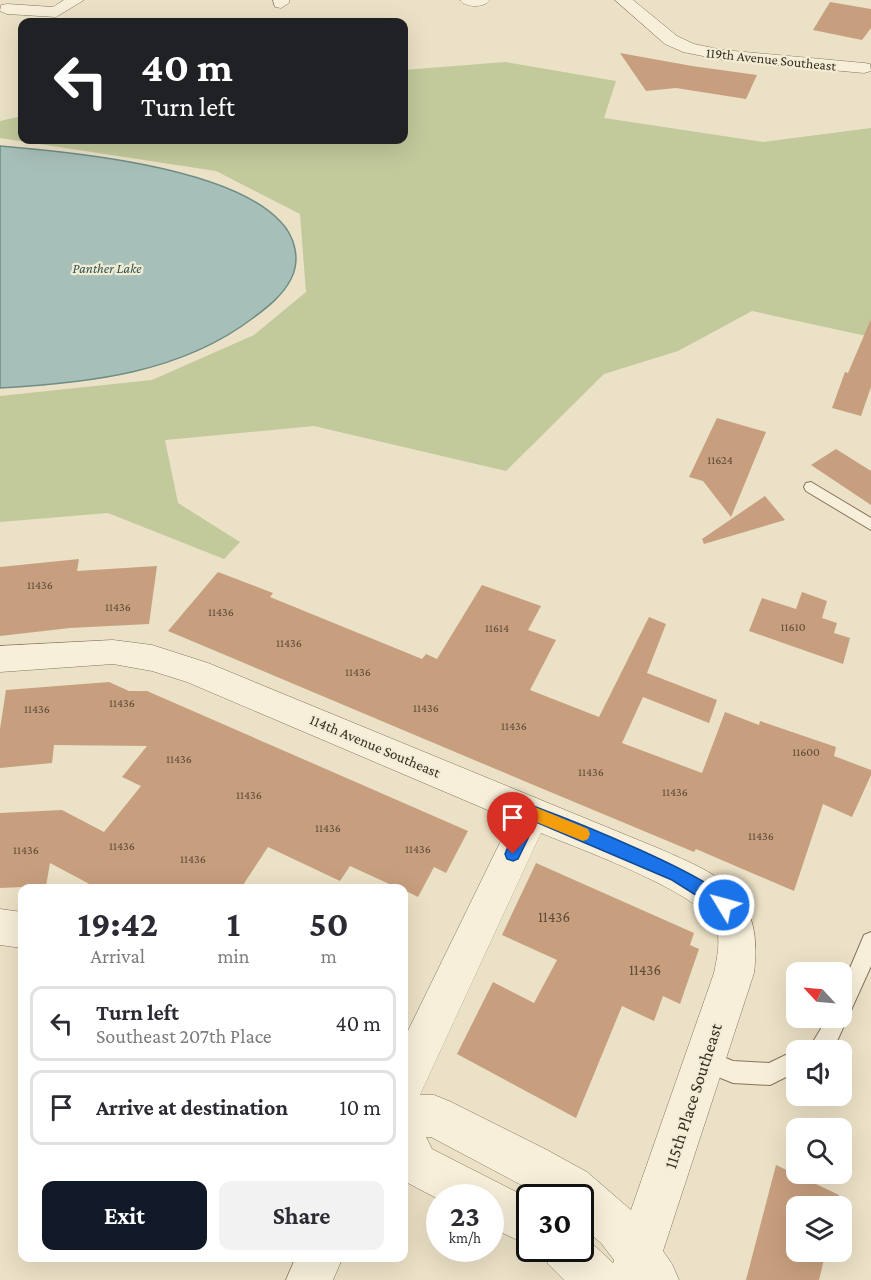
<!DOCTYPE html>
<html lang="en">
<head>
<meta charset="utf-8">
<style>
  :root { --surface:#fff; --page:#f2f2f3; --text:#2b2b33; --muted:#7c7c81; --line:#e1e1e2; --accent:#111827 }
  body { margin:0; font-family:"Crimson Pro",serif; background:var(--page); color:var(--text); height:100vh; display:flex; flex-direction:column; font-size:22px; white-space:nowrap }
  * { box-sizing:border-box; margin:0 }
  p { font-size:20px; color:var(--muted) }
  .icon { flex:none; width:33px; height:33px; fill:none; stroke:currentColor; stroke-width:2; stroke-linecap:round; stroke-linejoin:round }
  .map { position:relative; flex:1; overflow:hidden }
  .details { position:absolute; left:18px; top:884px; width:390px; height:378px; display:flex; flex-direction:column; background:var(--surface); border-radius:12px; box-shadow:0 6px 24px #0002 }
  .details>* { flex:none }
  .guide { position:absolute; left:18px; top:18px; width:390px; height:126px; border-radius:12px; box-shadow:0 6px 24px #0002; background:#202124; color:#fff; overflow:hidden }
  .needle { width:39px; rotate:296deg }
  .tools { position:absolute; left:786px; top:962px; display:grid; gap:12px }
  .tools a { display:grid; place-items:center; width:66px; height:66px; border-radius:12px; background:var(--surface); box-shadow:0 6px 24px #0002; font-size:30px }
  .speed { position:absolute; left:426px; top:1184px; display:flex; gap:12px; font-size:30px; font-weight:700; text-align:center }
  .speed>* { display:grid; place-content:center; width:78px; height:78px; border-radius:50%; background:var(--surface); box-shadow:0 6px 24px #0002; line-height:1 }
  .speed small { font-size:15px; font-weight:400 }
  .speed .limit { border:3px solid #111; border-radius:9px; background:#fff; color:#111 }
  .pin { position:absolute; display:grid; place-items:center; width:51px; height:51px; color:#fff; margin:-62px -26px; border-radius:50% 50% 50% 0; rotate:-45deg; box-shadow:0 0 6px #0007 }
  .pin .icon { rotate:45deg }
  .me { position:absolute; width:66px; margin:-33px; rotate:307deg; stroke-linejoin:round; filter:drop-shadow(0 0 4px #0008) }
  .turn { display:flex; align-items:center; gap:21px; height:126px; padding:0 24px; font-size:27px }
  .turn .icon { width:78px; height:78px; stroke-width:2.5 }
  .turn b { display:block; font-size:42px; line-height:51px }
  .eta { display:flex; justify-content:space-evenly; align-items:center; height:102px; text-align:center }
  .eta b { font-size:36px; font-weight:700; line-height:42px }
  .primary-button { display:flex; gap:12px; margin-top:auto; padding:12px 24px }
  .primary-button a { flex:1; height:69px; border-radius:12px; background:var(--accent); color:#fff; font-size:24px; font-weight:700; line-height:69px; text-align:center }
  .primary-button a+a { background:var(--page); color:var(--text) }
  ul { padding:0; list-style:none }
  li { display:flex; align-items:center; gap:18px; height:75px; margin:0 12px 9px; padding:0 12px; border:3px solid var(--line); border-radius:12px }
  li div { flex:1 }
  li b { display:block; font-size:22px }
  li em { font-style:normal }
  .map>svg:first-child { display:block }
</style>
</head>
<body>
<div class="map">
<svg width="871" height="1280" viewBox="0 0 871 1280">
  <rect width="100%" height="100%" fill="#ebe1c6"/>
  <path fill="#c2c99b" d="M 505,62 L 616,81 L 604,118 L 763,142 L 871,128 L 871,337 L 752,311 L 678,351 L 604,374 L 506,471 L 314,426 L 165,440 L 178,503 L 240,542 L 224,559 L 108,513 L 0,522 L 0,396 L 152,380 L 254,335 L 306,292 L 300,214 L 216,171 L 0,138 L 0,121 L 22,116 L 22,140 L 404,140 L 404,70 Z"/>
  <path fill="#a7bfb9" stroke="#6e8d86" stroke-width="1.5" d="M 0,146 C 73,152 229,167 280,221 C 295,236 301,260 291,279 C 283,295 268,307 253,318 C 181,373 89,383 0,388 Z"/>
  <path fill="#c79f7e" d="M 830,2 L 871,9 L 871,28 L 862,40 L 813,30 Z
    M 620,53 L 692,66 L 757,75 L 746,99 L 676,88 L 646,91 Z
    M 871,319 L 871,387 L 861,416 L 832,408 L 845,372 L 848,373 Z
    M 717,418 L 766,432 L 731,517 L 703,481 L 689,477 Z
    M 836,449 L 871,471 L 871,505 L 811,465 Z
    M 765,496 L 785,520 L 704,544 L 702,539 Z
    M 79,559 L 77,571 L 157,566 L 149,624 L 70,628 L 0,636 L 0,567 Z
    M 218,572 L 273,593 L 270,597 L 422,659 L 426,654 L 437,659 L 482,585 L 541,606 L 528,630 L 556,640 L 530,690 L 599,717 L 649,617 L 666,624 L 647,673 L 717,700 L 709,723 L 643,697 L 622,743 L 702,773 L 725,712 L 759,725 L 760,721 L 836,747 L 834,756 L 871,770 L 871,775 L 852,817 L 823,804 L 794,891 L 696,849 L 694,852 L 524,781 L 168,631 Z
    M 802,592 L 827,601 L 822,618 L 837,623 L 834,633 L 850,638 L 843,664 L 749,631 L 762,598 L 796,609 Z
    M 109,682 L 129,691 L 147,691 L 468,831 L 446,873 L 434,867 L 418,897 L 404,890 L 404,888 L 398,888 L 350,866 L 340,881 L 268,847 L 241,888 L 97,888 L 50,863 L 46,886 L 0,888 L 0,813 L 62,810 L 104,832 L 141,786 L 122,777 L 147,746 L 54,745 L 52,763 L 0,768 L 0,729 L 6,690 Z
    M 536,863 L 694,933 L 690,945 L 699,949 L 680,1004 L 663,996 L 654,1021 L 622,1006 L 576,1118 L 457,1054 L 493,982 L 534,1003 L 557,960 L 502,935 Z
    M 776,1165 L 839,1195 L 836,1206 L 796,1206 L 796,1251 L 826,1251 L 819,1280 L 746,1280 Z"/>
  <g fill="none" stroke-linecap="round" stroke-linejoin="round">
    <g stroke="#86745d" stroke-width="2">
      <path id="lane" d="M 811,482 L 871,518 L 871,530 L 806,491 L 804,487 L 806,483 Z
        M 871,932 L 871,966 L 833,1050 L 808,1050 L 828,1017 L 842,1017 L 842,987 L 864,935 Z
        M 704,1049 L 733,1061 L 769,1063 L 796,1050 L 796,1072 L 770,1085 L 733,1083 L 696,1068 L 693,1060 L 696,1052 Z"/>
    </g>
    <g stroke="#86745d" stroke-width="1">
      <path id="street" d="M 64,0 L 84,0 L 56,17 L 7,14 L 0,11 L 1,5 L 7,4 L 53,7 Z
        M 273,0 L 289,0 L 289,3 L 281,8 L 275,7 Z
        M 460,0 L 490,0 C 484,8 466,8 460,0 Z
        M 615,0 L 633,0 L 677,36 L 694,44 L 723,50 L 864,63 L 870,64 L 871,71 L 864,73 L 723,60 L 683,52 L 665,44 Z
        M 113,640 L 152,645 L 208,663 L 660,849 C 724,877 764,894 754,973 L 663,1251 L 672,1264 L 679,1280 L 564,1280 L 548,1264 L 541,1248 L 580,1248 L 580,1232 L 613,1263 L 614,1260 L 601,1243 L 580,1225 L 580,1197 L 544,1197 L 431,1137 L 426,1137 L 432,1149 L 530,1199 L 530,1246 L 490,1227 L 490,1197 L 440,1197 L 440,1200 L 404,1181 L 404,1039 L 511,820 L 187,682 L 152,671 L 113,664 L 0,672 L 0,646 ZM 541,833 C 577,848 703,893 716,927 C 721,941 717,958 714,973 L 631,1210 L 587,1172 L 547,1150 L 449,1101 L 434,1095 L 420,1095 Z
        M 0,909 L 22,912 L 22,948 L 0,945 Z
        M 296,1257 L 343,1257 L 333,1280 L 286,1280 Z"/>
    </g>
    <use href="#lane" fill="#f7efd9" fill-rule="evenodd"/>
    <use href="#street" fill="#f7efd9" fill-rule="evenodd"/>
  </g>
  <path fill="#1a73e8" stroke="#114b97" stroke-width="1.5" d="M 533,806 C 566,818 721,879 732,905 L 730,910 L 724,913 L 672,880 L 536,822 L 518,859 L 513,861 L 507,859 L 505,854 L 507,849 L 527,808 Z"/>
  <path fill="#f59e0b" d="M 535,807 L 588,829 L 590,834 L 588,839 L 583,841 L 529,819 L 527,814 L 529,809 Z"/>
  <g text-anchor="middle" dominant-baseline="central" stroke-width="4.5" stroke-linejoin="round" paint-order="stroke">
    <g font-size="12" fill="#5b4938">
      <text x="720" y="460">11624</text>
      <text x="40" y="585">11436</text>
      <text x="118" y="607">11436</text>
      <text x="221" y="612">11436</text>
      <text x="793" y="627">11610</text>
      <text x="497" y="628">11614</text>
      <text x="289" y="643">11436</text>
      <text x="358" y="672">11436</text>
      <text x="122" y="703">11436</text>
      <text x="426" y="708">11436</text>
      <text x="37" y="709">11436</text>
      <text x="514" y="726">11436</text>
      <text x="806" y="752">11600</text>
      <text x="179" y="759">11436</text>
      <text x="591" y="772">11436</text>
      <text x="675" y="792">11436</text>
      <text x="249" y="795">11436</text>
      <text x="328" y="828">11436</text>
      <text x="761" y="836">11436</text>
      <text x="122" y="846">11436</text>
      <text x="418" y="849">11436</text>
      <text x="26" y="850">11436</text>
      <text x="193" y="859">11436</text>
    </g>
    <g font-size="14" fill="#372c20" stroke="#f3ecd5">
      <text transform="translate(771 59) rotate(6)">119th Avenue Southeast</text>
    </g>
    <g font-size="14" font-style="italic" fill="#305554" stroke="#f3ecd5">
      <text x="107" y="268">Panther Lake</text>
    </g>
    <g font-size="15" fill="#372c20" stroke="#f3ecd5">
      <text transform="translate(375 746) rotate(23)">114th Avenue Southeast</text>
    </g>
    <g font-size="15" fill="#5b4938">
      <text x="554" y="917">11436</text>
      <text x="645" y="970">11436</text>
    </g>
    <g font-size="18" fill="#372c20" stroke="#f3ecd5">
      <text transform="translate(693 1096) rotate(-72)">115th Place Southeast</text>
    </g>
  </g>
</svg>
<div class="tools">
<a><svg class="needle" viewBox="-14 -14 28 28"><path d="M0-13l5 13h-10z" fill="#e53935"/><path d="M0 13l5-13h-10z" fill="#7c7c81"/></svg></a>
<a><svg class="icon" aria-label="sound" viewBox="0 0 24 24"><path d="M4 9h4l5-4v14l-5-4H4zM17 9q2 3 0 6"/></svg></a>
<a><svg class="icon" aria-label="search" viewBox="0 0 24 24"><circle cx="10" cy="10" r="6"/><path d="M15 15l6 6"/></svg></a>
<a><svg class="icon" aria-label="layers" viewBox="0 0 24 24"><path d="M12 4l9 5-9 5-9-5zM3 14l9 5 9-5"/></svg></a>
</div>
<div class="speed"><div>23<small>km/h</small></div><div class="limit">30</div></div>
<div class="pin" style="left:513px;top:854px;background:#d93025"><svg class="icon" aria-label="arrive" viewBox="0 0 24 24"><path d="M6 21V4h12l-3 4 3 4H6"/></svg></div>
<svg class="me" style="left:724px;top:905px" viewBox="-20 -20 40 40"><circle r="17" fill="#1a73e8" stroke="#fff" stroke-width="3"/><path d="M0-11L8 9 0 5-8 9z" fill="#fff"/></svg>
<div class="guide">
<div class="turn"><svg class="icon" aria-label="left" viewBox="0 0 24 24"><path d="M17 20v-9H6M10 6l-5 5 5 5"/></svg><div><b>40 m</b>Turn left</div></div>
</div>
<section class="details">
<div class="eta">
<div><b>19:42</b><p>Arrival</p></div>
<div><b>1</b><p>min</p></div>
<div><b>50</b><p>m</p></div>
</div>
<ul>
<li><svg class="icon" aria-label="left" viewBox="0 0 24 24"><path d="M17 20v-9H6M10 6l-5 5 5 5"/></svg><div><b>Turn left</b><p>Southeast 207th Place</p></div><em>40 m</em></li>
<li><svg class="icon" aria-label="arrive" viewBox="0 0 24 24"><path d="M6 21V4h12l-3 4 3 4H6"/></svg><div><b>Arrive at destination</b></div><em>10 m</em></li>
</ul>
<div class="primary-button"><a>Exit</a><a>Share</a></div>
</section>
</div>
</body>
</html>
